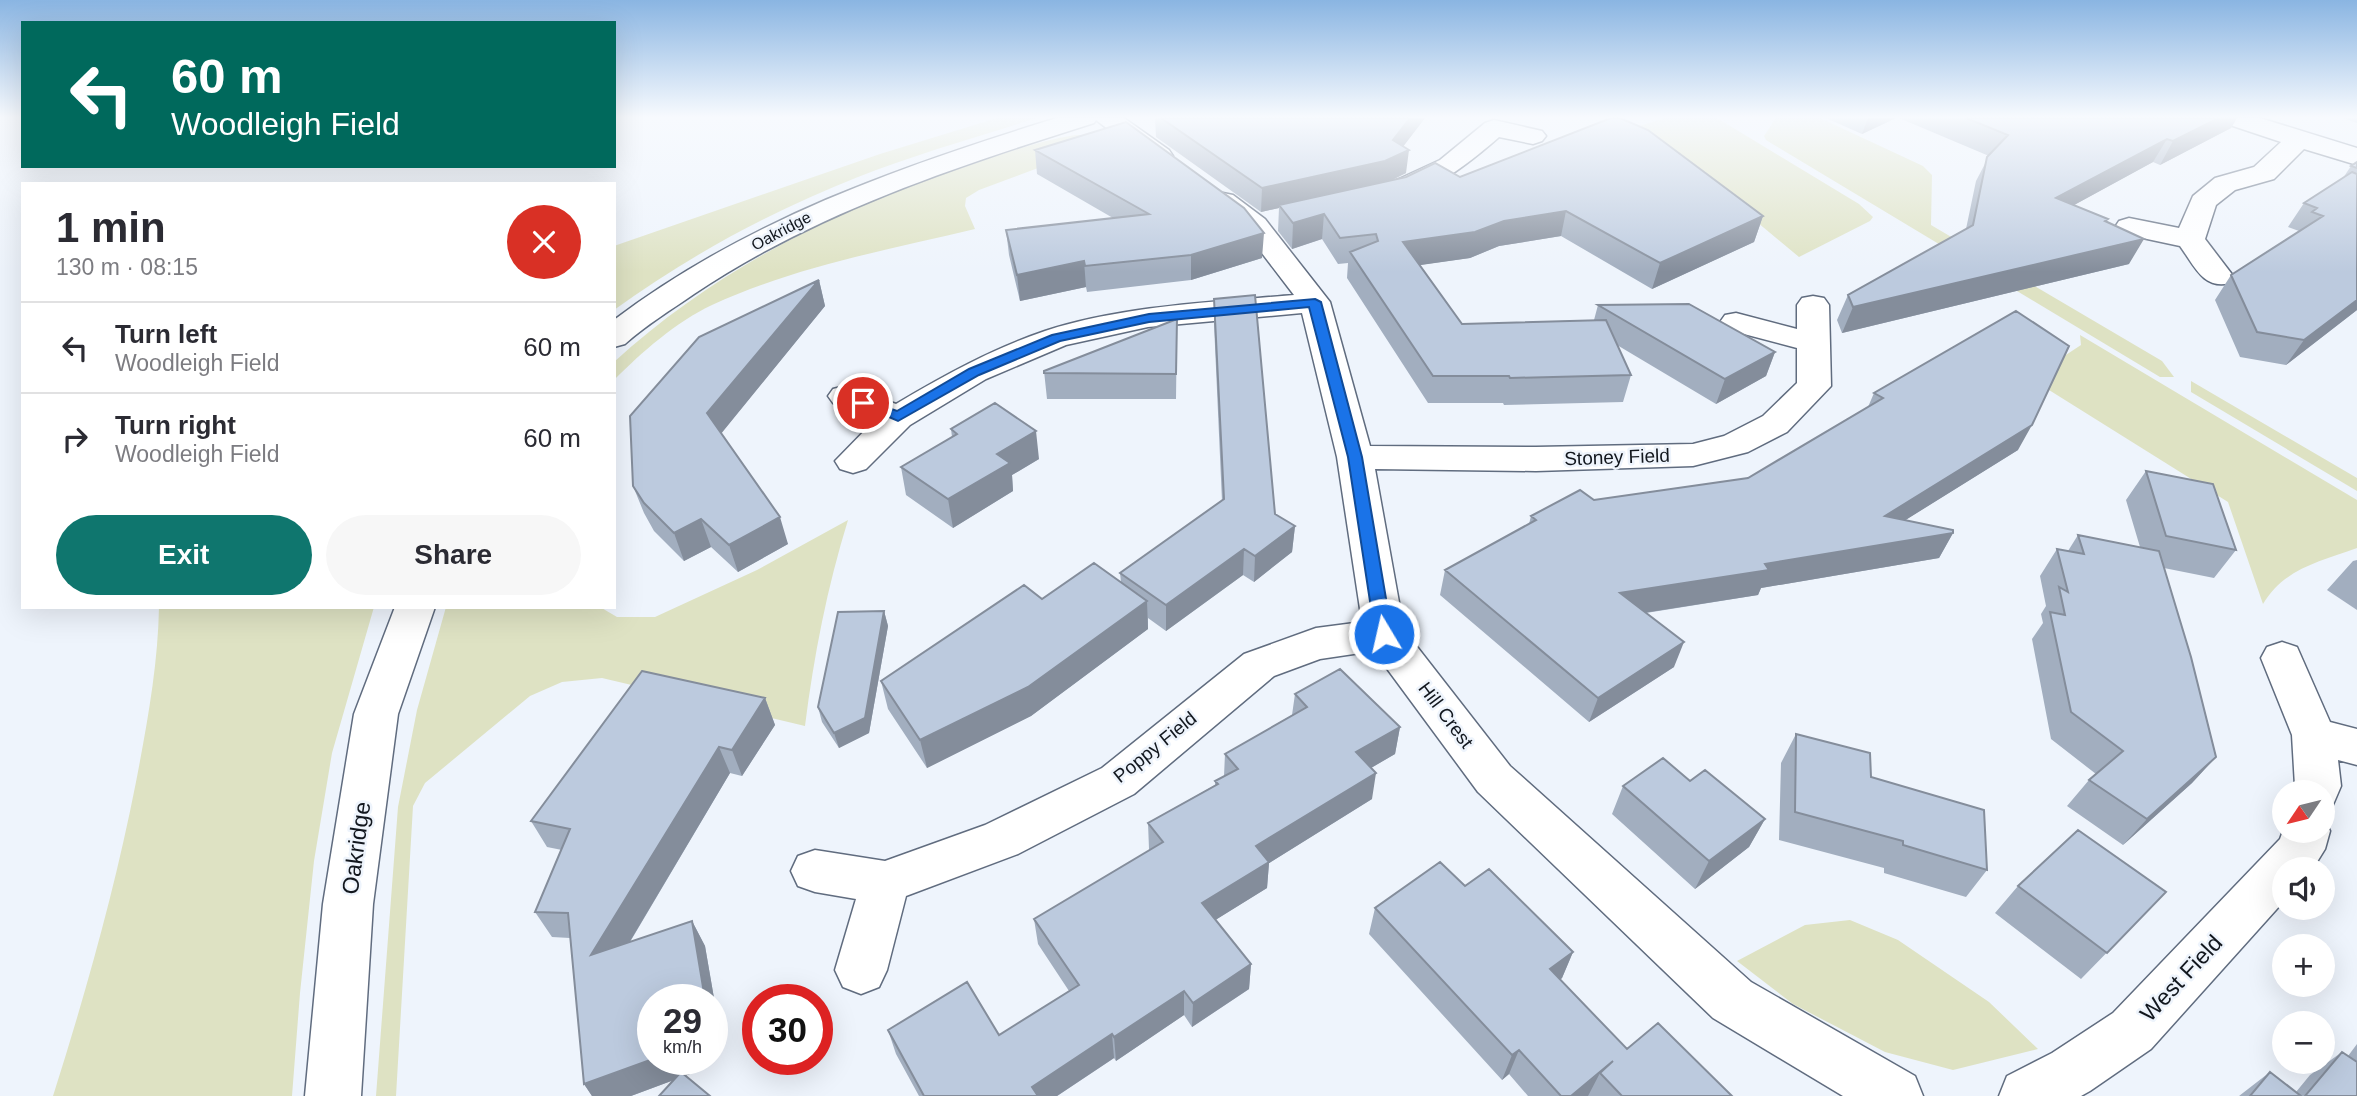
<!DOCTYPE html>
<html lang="en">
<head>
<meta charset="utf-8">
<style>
  :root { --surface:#fff; --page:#f7f7f7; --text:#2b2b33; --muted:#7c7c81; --line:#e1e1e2; --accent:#0f766e }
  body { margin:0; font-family:Arial,sans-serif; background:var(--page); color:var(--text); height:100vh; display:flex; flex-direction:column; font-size:26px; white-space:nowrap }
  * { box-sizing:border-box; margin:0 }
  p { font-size:23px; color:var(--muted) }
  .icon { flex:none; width:38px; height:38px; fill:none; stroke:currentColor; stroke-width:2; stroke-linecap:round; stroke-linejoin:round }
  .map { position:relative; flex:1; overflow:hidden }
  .drawer { position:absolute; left:21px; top:182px; width:595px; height:427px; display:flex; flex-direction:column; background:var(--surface); border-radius:0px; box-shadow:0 7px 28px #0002 }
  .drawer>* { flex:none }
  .hud { position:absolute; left:21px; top:21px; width:595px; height:147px; border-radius:0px; box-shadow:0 7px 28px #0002; background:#00695c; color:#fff; overflow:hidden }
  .needle { width:46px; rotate:235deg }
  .tools { position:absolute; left:2272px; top:780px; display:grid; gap:14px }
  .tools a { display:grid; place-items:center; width:63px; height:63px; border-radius:50%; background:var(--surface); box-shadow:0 7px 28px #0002; font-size:35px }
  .speed { position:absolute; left:637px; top:984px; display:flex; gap:14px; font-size:35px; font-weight:700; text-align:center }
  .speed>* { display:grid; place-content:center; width:91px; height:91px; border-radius:50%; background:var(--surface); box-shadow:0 7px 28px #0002; line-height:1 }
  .speed small { font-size:18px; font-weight:400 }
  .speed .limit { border:10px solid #d22; background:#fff; color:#111 }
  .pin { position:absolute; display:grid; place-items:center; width:60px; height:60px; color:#fff; margin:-30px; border:4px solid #fff; border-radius:50%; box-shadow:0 2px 7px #0007 }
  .me { position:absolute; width:77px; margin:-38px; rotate:351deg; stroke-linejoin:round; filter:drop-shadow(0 0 5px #0008) }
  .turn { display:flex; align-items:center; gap:24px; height:147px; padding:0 35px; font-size:32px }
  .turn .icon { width:91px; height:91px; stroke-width:2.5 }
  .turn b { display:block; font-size:49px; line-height:60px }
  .round { display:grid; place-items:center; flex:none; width:74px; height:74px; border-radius:37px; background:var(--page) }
  .summary { display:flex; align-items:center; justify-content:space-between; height:119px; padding:0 35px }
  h1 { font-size:42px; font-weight:600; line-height:52px }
  .primary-button { display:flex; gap:14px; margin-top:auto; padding:14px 35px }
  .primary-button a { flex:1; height:80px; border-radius:42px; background:var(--accent); color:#fff; font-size:28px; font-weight:600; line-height:80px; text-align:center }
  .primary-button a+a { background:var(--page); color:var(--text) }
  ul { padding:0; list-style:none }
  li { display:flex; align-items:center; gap:21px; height:91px; padding:0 35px; border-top:2px solid var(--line) }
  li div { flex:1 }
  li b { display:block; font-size:26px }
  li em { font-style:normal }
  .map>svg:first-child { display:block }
</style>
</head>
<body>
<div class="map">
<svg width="2357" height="1096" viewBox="0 0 2357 1096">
  <rect width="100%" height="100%" fill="#eef4fc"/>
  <path fill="#dee2c3" d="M 997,118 L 1037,118 C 977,137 916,154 858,177 C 772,211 690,255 614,310 L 614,246 L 880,154 Z
    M 1665,118 L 1717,118 L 1859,204 L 1873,217 L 1870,221 L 1799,257 L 1721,192 L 1636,127 Z
    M 1776,118 L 1820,118 L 1923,166 L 1932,175 L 1931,225 L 2162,361 L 2174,377 L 2160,377 L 1766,140 L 1764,136 Z
    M 1075,135 L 1090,135 L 1046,165 L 979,190 L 966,198 L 965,206 L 975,229 C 887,250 794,267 712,305 C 676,322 642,352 614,380 L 614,362 C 715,270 838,208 967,166 C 1002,154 1038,141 1075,135 Z
    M 2080,335 L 2357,500 L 2357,548 C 2319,562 2285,568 2263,604 L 2228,502 L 2041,385 L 2043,370 L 2081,345 Z
    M 2191,381 L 2357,478 L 2357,491 L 2191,392 Z
    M 848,520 C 827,588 814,655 805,726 L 602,678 L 562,682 L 530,696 L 425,783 L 413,806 L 396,1096 L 376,1096 L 398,807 L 417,710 L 446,607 L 600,607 L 617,617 L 655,617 L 757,570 Z
    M 159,607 L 374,607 L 332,753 L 314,861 L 300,993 L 292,1096 L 53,1096 C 86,992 115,889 136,782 C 147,725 158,665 159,607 Z
    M 1850,920 L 1898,940 L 1989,1002 L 2038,1049 L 1953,1070 L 1885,1052 L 1793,1004 L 1737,961 L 1805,925 Z"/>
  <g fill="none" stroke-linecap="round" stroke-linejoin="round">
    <g stroke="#606c7f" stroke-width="3">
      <path id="street" d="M 1057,118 L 1124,118 L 1169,150 L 1173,156 L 1169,162 L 1160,164 L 1151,162 L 1096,120 L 1094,123 C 955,167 816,212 694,294 C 671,310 646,325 625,344 L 614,347 L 614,320 C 746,220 901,166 1057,118 Z
        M 2221,118 L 2260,118 L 2357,148 L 2357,165 L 2304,149 L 2274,179 L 2235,190 L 2216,205 L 2205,239 L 2234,277 L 2230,283 C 2203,290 2194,265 2180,246 L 2119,233 L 2115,227 L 2119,221 L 2129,218 L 2179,228 L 2193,196 L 2215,178 L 2254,167 L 2281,142 L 2224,123 Z
        M 1494,120 L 1542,131 L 1546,136 L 1542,141 L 1533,144 L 1499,137 C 1475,158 1419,205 1386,197 L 1382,191 L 1386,185 L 1440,160 L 1485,123 Z
        M 1223,193 L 1233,195 L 1265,219 L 1330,302 L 1370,446 L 1536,447 L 1693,444 L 1724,436 L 1763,416 L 1797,383 L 1797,348 L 1725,329 L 1720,322 L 1725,315 L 1736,313 L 1797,329 L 1797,305 L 1802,298 L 1813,296 L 1824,298 L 1829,305 L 1831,386 L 1787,432 L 1748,452 L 1693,466 L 1536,471 L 1375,469 L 1404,630 L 1510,766 L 1751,982 L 1915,1076 L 1923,1096 L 1843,1096 L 1713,1018 L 1478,792 L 1374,651 L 1320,659 L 1274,676 L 1134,794 L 1018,854 L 906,896 L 887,970 L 879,987 L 861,994 L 843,987 L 835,970 L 856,899 L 815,892 L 798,886 L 791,871 L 798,856 L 815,850 L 885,861 L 985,825 L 1102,768 L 1244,654 L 1316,628 L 1362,622 L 1337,457 L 1302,313 L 1148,327 L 1066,345 L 986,379 L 910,425 L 866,469 L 853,473 L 840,469 L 835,461 L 875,420 L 833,403 L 828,396 L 833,389 L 845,386 L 896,404 C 943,376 992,349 1045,331 C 1122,306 1213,302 1294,295 L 1245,231 L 1209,201 L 1213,195 Z
        M 395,607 L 435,607 L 398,714 L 373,904 L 361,1096 L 305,1096 L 323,904 L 354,714 Z
        M 2282,642 L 2297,647 L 2330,722 L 2357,729 L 2357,765 L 2338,760 L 2341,786 L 2332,807 L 2322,810 L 2322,793 L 2293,793 L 2295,786 L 2292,735 L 2261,658 L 2267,647 Z
        M 2323,817 L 2330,831 L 2325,849 L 2312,870 L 2284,870 L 2284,901 L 2151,1049 L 2090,1091 L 2081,1096 L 1999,1096 L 2007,1076 L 2052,1053 L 2113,1013 L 2280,839 L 2284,828 L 2284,831 L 2322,831 Z"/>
    </g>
    <use href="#street" fill="#fff" fill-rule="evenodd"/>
  </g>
  <path fill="#a2aebf" d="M 1155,118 L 1425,118 L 1403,146 L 1406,173 L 1392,180 L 1460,177 L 1763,216 L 1754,242 L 1652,289 L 1561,236 L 1499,246 L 1470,258 L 1419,265 L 1462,324 L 1594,320 L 1598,305 L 1775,352 L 1766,376 L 1716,404 L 1617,345 L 1631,375 L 1623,402 L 1504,405 L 1503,403 L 1428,403 L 1347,278 L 1348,263 L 1338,264 L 1322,239 L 1292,249 L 1278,231 L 1279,208 L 1261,212 L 1156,137 Z
    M 1826,118 L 1896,118 L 1862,134 Z
    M 1899,118 L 2237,118 L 2231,128 L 2160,165 L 2153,162 L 2074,205 L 2106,222 L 2129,264 L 1842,333 L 1837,320 L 1848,295 L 1966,229 L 1976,181 L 1989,156 Z
    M 2343,118 L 2357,118 L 2357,123 Z
    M 1035,150 L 1262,258 L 1191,280 L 1087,292 L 1086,287 L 1020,301 L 1009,255 L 1006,230 L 1113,218 L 1037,174 Z
    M 2357,162 L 2357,310 L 2286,365 L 2240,357 L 2215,300 L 2231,275 L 2299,231 L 2288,227 L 2304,203 L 2343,178 L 2351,166 Z
    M 819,280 L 825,306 L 721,433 L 788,544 L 738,572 L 711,547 L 684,561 L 654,531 L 644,513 L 633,486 Z
    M 1214,299 L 1275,514 L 1295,526 L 1292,552 L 1254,582 L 1243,575 L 1166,631 L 1148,618 L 1148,629 L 1031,716 L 927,768 L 888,709 L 881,681 L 1042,599 L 1121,582 L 1120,573 L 1222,501 L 1214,324 Z
    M 1177,319 L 1176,399 L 1047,399 L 1044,371 Z
    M 1874,393 L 2018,450 L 1905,520 L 1953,533 L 1939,558 L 1761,588 L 1758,595 L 1646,613 L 1674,667 L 1589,722 L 1440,595 L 1445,570 L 1529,524 L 1531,516 L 1594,500 L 1748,478 L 1868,407 Z
    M 951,429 L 1039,459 L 1012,475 L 1013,491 L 953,528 L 906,495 L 901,467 L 952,437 Z
    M 2146,471 L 2236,550 L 2214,578 L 2164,568 L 2216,757 L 2192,783 L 2123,845 L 2067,806 L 2089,780 L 2096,774 L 2051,739 L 2032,639 L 2043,623 L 2041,614 L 2046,606 L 2040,576 L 2057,549 L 2068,551 L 2078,535 L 2140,547 L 2126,500 Z
    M 2357,560 L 2357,610 L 2327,590 L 2353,561 Z
    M 884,611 L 888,626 L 869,733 L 839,748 L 822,722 L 818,707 Z
    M 1295,694 L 1400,727 L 1395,754 L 1371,768 L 1372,799 L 1269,863 L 1267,888 L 1215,920 L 1251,964 L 1249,989 L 1192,1027 L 1184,1015 L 1116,1061 L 1114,1058 L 1057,1096 L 919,1096 L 896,1054 L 888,1030 L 999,1035 L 1069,991 L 1038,944 L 1034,919 L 1150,850 L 1149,849 L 1148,823 L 1215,785 L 1215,781 L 1224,776 L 1225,754 L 1292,715 Z
    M 765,698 L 775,725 L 742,776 L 730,773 L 630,942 L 692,921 L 705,946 L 719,1027 L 712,999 L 653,1059 L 685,1059 L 690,1074 L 631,1096 L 592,1096 L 584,1084 L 570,938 L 552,937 L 535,912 L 562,850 L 547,847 L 531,821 Z
    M 1796,734 L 1871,777 L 1987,870 L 1966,897 L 1884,873 L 1884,868 L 1779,840 L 1781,763 Z
    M 1690,781 L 1765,819 L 1749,847 L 1695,889 L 1612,814 L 1623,786 Z
    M 1465,886 L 1573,952 L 1562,978 L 1560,980 L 1627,1049 L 1732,1096 L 1528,1096 L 1509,1074 L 1502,1080 L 1369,934 L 1375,908 Z
    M 2018,886 L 2166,892 L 2081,979 L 1995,913 Z
    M 2357,1044 L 2357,1096 L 2239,1096 L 2270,1072 L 2296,1092 L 2310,1075 L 2342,1052 L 2348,1056 Z"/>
  <path fill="#848d9b" d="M 1410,118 L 1425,118 L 1396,156 L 1409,150 L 1406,173 L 1382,185 L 1279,205 L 1279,208 L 1261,212 L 1262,188 L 1393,140 Z
    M 1868,118 L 1896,118 L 1862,134 Z
    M 2219,118 L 2237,118 L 2231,128 L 2160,165 L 2173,141 Z
    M 2167,139 L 2153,162 L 2043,222 L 2056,198 Z
    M 1566,211 L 1561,236 L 1499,246 L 1470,258 L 1400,268 L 1403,242 L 1504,221 Z
    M 1324,214 L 1322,239 L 1292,249 L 1293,223 Z
    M 1763,216 L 1754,242 L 1652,289 L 1660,263 Z
    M 1264,233 L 1262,258 L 1191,280 L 1191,255 Z
    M 2144,239 L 2129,264 L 1842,333 L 1853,307 Z
    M 1084,261 L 1086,287 L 1020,301 L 1017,275 Z
    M 819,280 L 825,306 L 716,440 L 707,413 Z
    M 2357,300 L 2357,310 L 2286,365 L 2304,340 Z
    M 1775,352 L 1766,376 L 1716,404 L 1725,379 Z
    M 2032,425 L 2018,450 L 1872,541 L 1885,516 Z
    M 1036,431 L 1039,459 L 1012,475 L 1013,491 L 953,528 L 948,499 L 997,454 Z
    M 780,517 L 788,544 L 738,572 L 729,545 Z
    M 701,519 L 711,547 L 684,561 L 674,533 Z
    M 1295,526 L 1292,552 L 1254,582 L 1255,556 Z
    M 1953,533 L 1939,558 L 1761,588 L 1758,595 L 1611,618 L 1620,593 L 1765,564 Z
    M 1244,549 L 1243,575 L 1166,631 L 1166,605 Z
    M 1147,601 L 1148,629 L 1031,716 L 927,768 L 920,740 Z
    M 884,611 L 888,626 L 869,733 L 839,748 L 834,733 Z
    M 1684,642 L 1674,667 L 1589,722 L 1598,698 Z
    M 765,698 L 775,725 L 742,776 L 732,750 Z
    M 1400,727 L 1395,754 L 1352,779 L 1356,752 Z
    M 719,747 L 730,773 L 607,980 L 591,955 Z
    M 2216,757 L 2192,783 L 2123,845 L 2147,819 Z
    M 1376,773 L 1372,799 L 1269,863 L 1267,888 L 1201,929 L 1202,903 L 1256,846 Z
    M 1765,819 L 1749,847 L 1695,889 L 1709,861 Z
    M 692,921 L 705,946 L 719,1027 L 712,1030 L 712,999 L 705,999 Z
    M 1573,952 L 1562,978 L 1539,995 L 1550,969 Z
    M 1251,964 L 1249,989 L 1192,1027 L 1193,1003 Z
    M 1184,991 L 1184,1015 L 1116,1061 L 1114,1037 Z
    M 1112,1034 L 1114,1058 L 1057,1096 L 1034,1096 L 1032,1087 Z
    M 1519,1050 L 1509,1074 L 1502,1080 L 1512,1055 Z
    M 653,1059 L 685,1059 L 690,1074 L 631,1096 L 592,1096 L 584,1084 Z
    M 1600,1073 L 1588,1096 L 1571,1096 Z"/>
  <path fill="#bccade" stroke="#848d9b" stroke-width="2" d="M 1161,118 L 1410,118 L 1393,140 L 1409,150 L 1385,161 L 1262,188 Z
    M 1611,118 L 1620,118 L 1648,130 L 1763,216 L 1660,263 L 1566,211 L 1504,221 L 1475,232 L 1403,242 L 1462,324 L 1606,320 L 1631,375 L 1510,378 L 1509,376 L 1433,376 L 1350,252 L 1378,241 L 1376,234 L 1340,238 L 1324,214 L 1293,223 L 1279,205 L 1406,177 L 1435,163 L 1460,177 Z
    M 1966,118 L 2219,118 L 2173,141 L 2167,139 L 2056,198 L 2108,219 L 2105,221 L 2144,239 L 1853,307 L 1848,295 L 1973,225 L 1987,157 L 2008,135 Z
    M 1126,122 L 1244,208 L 1264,233 L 1191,255 L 1085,266 L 1084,261 L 1017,275 L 1006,230 L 1149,214 L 1035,150 Z
    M 2357,162 L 2357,168 L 2351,166 Z
    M 2352,172 L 2357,174 L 2357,300 L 2304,340 L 2257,332 L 2231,275 L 2323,216 L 2312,212 L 2317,208 L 2304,203 Z
    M 819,280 L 707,413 L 780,517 L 729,545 L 701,519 L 674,533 L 644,503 L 633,486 L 630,416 L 699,337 Z
    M 1255,295 L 1275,514 L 1295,526 L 1255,556 L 1244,549 L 1166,605 L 1120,573 L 1224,499 L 1214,299 Z
    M 1689,304 L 1775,352 L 1725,379 L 1598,305 Z
    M 2016,311 L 2069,346 L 2032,425 L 1885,516 L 1953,530 L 1953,533 L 1765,564 L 1769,570 L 1620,593 L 1684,642 L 1598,698 L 1445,570 L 1536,520 L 1531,516 L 1580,490 L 1594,500 L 1748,478 L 1883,398 L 1874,393 Z
    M 1177,319 L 1176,374 L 1044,373 L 1044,371 Z
    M 995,403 L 1036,431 L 997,454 L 1010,463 L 948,499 L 901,467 L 957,434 L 951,429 Z
    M 2146,471 L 2213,484 L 2236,550 L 2166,536 Z
    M 2078,535 L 2159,551 L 2191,657 L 2216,757 L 2147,819 L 2089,780 L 2123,751 L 2071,712 L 2050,612 L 2065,615 L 2059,587 L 2068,592 L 2057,549 L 2084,554 Z
    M 1094,563 L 1147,601 L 1028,687 L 920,740 L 881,681 L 1024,585 L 1042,599 Z
    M 884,611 L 865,718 L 834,733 L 818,707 L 838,612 Z
    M 1340,669 L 1400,727 L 1356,752 L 1376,773 L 1256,846 L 1269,862 L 1202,903 L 1251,964 L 1193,1003 L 1184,991 L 1114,1037 L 1112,1034 L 1032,1087 L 1038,1096 L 924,1096 L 888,1030 L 967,982 L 999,1035 L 1079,985 L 1034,919 L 1163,842 L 1148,823 L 1218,784 L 1215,781 L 1238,769 L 1225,754 L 1307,707 L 1295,694 Z
    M 642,671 L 765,698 L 732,750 L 719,747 L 591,955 L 692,921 L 705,999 L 653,999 L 653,1059 L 584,1084 L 568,913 L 535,912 L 570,829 L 531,821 Z
    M 1796,734 L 1870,753 L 1871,777 L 1984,810 L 1987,870 L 1903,845 L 1903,841 L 1795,812 Z
    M 1663,758 L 1690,781 L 1705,770 L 1765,819 L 1709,861 L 1623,786 Z
    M 2078,830 L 2166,892 L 2107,953 L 2018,886 Z
    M 1440,862 L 1465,886 L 1489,869 L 1573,952 L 1550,969 L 1627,1049 L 1658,1023 L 1732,1096 L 1622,1096 L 1600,1073 L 1613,1061 L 1571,1096 L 1561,1096 L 1519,1050 L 1512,1055 L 1375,908 Z
    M 2342,1052 L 2357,1062 L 2357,1096 L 2305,1096 Z
    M 681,1072 L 710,1096 L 659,1096 Z
    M 2270,1072 L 2301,1096 L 2250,1096 Z"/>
  <linearGradient id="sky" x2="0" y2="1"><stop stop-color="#8ab5e2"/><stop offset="0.43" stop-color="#f7fafe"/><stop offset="1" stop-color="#f7fafe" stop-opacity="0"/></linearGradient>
  <rect width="2357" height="272" fill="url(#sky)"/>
  <path fill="#1a73e8" stroke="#114b97" stroke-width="2" d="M 1315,299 L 1321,302 L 1362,457 L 1392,634 L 1384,640 L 1375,634 L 1348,457 L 1309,307 L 1149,322 L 1060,341 L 979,375 L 898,421 L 856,403 L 863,399 L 897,411 L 969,369 L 1052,335 L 1149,314 Z"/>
  <g text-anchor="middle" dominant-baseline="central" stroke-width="5" stroke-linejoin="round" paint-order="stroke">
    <g font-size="16" fill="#12171e" stroke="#eef4fc">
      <text transform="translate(781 231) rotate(-28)">Oakridge</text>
    </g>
    <g font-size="19" fill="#12171e" stroke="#eef4fc">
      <text transform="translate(1617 457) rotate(-2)">Stoney Field</text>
      <text transform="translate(1446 715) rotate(53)">Hill Crest</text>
      <text transform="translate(1155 747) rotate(-39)">Poppy Field</text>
    </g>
    <g font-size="23" fill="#12171e" stroke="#eef4fc">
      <text transform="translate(356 848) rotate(-82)">Oakridge</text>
      <text transform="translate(2181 978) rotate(-47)">West Field</text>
    </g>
  </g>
</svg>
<div class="tools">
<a><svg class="needle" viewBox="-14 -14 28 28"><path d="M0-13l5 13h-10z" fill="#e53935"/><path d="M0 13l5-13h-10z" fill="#7c7c81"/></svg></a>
<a><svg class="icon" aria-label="sound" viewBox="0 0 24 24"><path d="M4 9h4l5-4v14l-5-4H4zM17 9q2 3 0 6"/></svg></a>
<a>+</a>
<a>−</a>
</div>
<div class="speed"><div>29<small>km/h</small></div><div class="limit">30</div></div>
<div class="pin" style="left:863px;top:403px;background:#d93025"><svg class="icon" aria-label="arrive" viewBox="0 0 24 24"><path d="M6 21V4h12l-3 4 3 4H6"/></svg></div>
<svg class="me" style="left:1384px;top:634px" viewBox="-20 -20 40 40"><circle r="17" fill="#1a73e8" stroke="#fff" stroke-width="3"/><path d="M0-11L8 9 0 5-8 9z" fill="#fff"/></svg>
<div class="hud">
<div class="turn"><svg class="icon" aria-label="left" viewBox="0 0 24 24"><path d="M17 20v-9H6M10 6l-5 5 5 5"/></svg><div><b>60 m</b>Woodleigh Field</div></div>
</div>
<section class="drawer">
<div class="summary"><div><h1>1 min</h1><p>130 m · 08:15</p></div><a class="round" style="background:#d93025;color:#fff"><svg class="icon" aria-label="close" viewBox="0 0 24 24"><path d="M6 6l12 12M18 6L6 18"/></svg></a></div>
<ul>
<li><svg class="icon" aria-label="left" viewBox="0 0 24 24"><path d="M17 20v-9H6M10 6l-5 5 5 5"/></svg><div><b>Turn left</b><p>Woodleigh Field</p></div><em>60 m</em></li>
<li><svg class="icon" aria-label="right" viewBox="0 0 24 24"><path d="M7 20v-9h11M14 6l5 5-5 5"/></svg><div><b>Turn right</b><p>Woodleigh Field</p></div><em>60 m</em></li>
</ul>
<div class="primary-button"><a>Exit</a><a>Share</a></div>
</section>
</div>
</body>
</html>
